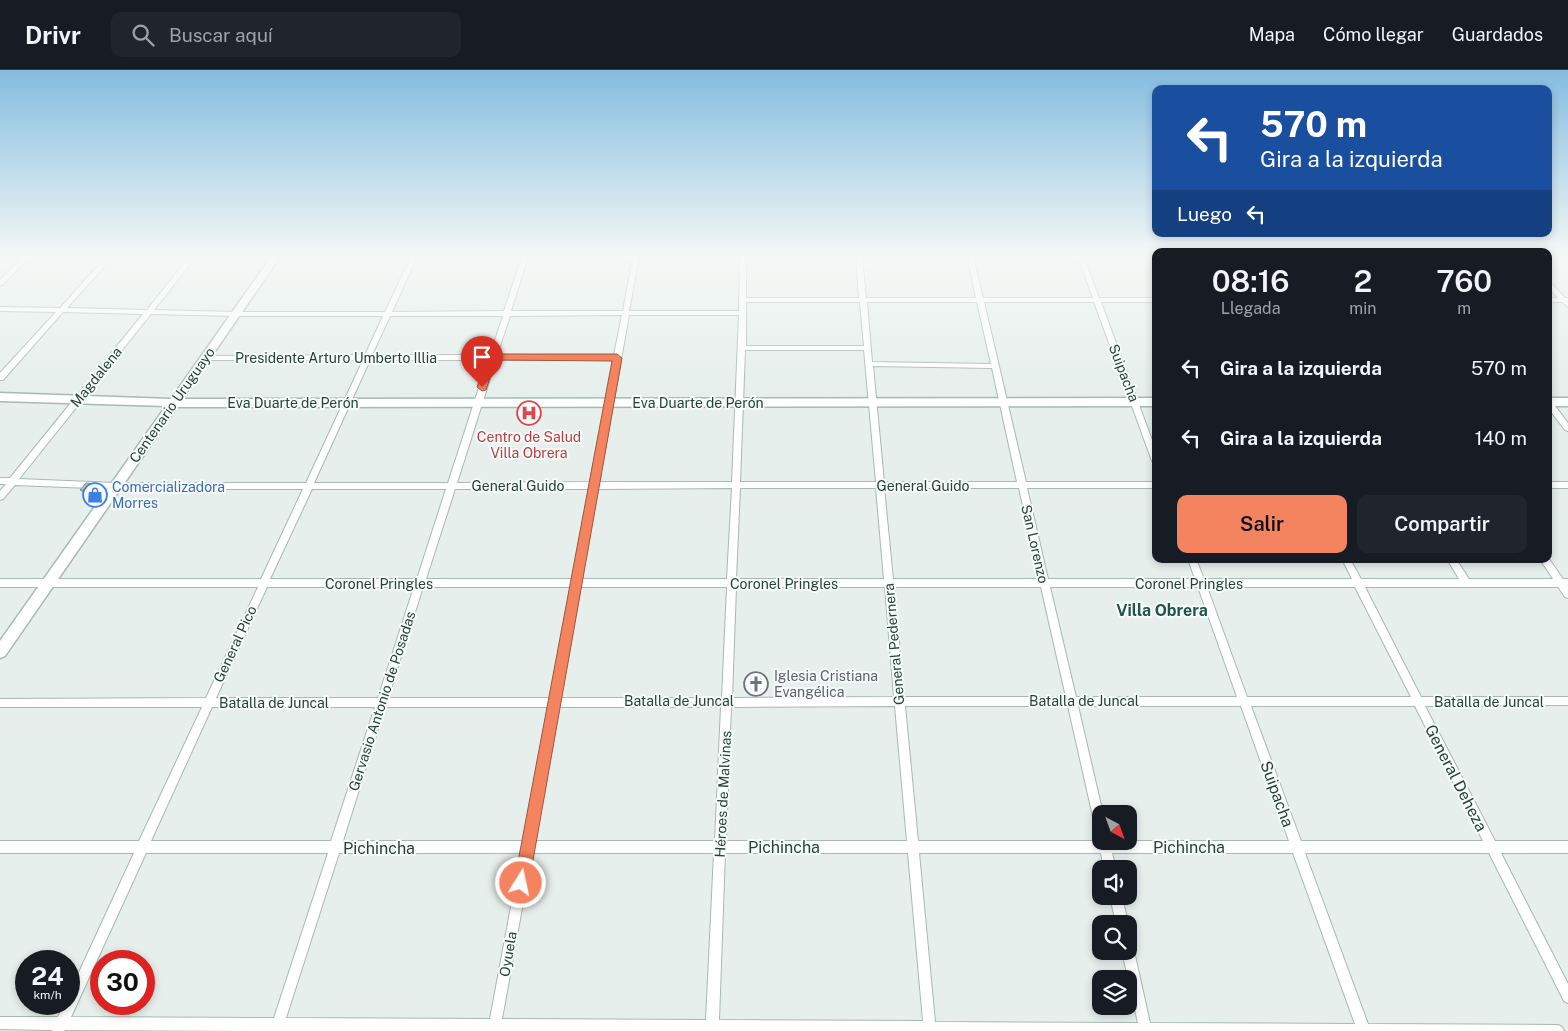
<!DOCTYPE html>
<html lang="es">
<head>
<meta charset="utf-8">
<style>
  :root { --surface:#171b24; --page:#20242c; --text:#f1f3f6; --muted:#9ea1a6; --line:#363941; --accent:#f4845f }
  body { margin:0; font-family:"Public Sans",sans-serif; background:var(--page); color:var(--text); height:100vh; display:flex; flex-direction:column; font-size:19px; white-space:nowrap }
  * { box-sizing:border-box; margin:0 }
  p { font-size:16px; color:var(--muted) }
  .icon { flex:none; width:28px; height:28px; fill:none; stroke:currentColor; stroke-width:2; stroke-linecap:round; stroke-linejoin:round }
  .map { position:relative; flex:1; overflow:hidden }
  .details { position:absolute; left:1152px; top:178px; width:400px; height:315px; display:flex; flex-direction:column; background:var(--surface); border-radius:10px; box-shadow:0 2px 8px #0003 }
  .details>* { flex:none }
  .banner { position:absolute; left:1152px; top:15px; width:400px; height:152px; border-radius:10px; box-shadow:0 2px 8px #0003; background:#1a4fa0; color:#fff; overflow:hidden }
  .needle { width:32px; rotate:139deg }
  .buttons { position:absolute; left:1092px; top:735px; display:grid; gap:10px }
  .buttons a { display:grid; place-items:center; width:45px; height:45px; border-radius:10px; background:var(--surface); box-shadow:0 2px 8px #0003; font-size:25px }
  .speed { position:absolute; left:15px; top:880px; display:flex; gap:10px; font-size:25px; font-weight:700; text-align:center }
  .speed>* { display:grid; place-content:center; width:65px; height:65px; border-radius:50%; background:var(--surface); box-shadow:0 2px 8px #0003; line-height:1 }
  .speed small { font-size:12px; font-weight:400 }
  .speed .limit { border:8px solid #d22; background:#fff; color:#111 }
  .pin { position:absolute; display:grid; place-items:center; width:42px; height:42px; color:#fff; margin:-51px -21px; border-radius:50% 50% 50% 0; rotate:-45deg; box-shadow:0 0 5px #0007 }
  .pin .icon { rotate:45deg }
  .me { position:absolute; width:55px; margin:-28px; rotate:10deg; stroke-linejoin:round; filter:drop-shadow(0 0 4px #0008) }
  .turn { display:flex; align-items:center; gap:18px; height:105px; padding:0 25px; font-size:22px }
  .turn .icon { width:65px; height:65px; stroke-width:2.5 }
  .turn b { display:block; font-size:35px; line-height:42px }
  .then { display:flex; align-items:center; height:48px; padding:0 25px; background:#0003; gap:10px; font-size:19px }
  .eta { display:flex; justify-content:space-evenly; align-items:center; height:85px; text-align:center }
  .eta b { font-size:30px; font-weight:600; line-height:35px }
  .button { display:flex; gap:10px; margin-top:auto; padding:10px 25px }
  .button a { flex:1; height:58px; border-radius:10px; background:var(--accent); color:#111; font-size:20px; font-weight:600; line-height:58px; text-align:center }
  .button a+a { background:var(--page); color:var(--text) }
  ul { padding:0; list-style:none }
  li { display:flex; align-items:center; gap:15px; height:70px; padding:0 25px }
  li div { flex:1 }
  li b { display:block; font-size:19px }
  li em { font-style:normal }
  header { display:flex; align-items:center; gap:30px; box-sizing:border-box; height:70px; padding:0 25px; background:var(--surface); border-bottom:1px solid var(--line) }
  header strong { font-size:24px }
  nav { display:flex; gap:28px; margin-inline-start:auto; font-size:18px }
  .search { width:350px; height:45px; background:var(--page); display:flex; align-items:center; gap:12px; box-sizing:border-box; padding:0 18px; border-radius:10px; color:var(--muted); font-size:19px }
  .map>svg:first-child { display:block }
</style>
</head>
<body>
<header>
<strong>Drivr</strong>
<div class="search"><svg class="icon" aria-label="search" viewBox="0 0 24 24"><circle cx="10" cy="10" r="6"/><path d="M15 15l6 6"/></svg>Buscar aquí</div>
<nav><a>Mapa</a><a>Cómo llegar</a><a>Guardados</a></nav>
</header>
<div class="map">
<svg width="1568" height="961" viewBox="0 0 1568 961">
  <rect width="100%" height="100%" fill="#e6efeb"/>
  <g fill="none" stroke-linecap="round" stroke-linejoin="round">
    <g stroke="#a8b8b2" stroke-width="2">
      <path id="street" d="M 23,187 L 30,187 L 2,215 L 0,216 L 0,210 Z
        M 106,187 L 113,187 L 67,238 L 147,240 L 189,187 L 196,187 L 154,240 L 237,242 L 385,242 L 411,187 L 417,187 L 392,242 L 504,241 L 522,187 L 528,187 L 511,241 L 623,241 L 633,187 L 639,187 L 629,241 L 739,241 L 740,187 L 746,187 L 746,228 L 859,228 L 856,187 L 862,187 L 866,228 L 976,228 L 967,187 L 973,187 L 983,228 L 1093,228 L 1078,187 L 1084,187 L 1099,228 L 1156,228 L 1156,232 L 1101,232 L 1156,381 L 1156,394 L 1152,391 L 1094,232 L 984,232 L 1026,412 L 1156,412 L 1156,418 L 1027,418 L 1048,509 L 1195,509 L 1188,489 L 1196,489 L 1204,509 L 1352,509 L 1342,489 L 1350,489 L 1361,509 L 1459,509 L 1447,489 L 1456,489 L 1469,509 L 1553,509 L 1540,489 L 1549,489 L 1563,509 L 1568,509 L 1568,528 L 1565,527 L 1558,517 L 1365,517 L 1421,627 L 1568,627 L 1568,635 L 1425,636 L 1495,771 L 1568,771 L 1568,783 L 1501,783 L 1568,914 L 1568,933 L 1564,931 L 1489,783 L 1305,783 L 1368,954 L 1558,955 L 1562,957 L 1564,961 L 270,961 L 65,960 L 64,961 L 52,961 L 52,960 L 0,959 L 0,947 L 58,947 L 64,934 L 69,934 L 69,924 L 134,783 L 0,783 L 0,771 L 139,771 L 202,637 L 0,637 L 0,629 L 206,628 L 258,517 L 0,517 L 0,509 L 261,509 L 303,419 L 116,419 L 15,415 L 3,429 L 0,430 L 0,421 L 6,414 L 0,414 L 0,408 L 10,408 L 143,244 L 63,242 L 3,310 L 0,310 L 0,303 L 56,242 L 0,241 L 0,237 L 60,238 ZM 746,232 L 860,232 L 864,276 L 746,276 ZM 867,232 L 977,232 L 991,294 L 872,292 ZM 151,244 L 237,246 L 383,246 L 365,285 L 206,286 L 202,288 L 206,290 L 363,290 L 306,413 L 116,413 L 19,409 ZM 622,245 L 614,285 L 497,285 L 510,246 ZM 629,245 L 739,245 L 732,412 L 599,412 ZM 390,246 L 503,246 L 490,285 L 372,285 ZM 745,280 L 864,280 L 876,412 L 740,412 ZM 614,289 L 590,412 L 457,413 L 496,290 ZM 370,290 L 488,290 L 448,413 L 314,413 ZM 873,296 L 992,298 L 1017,412 L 884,412 ZM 732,418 L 727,509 L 581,509 L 598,419 ZM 740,418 L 876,418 L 884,509 L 736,509 ZM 884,418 L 1019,418 L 1039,509 L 893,509 ZM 312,419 L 446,419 L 417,509 L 270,509 ZM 455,419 L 589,419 L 572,509 L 426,509 ZM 267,517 L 414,517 L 378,628 L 216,628 ZM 423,517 L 571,517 L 550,628 L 388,628 ZM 580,517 L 727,517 L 722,628 L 560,628 ZM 736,517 L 885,517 L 894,627 L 732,628 ZM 894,517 L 1041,517 L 1066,627 L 904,627 ZM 1050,517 L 1198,517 L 1237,627 L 1076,627 ZM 1207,517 L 1355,517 L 1411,627 L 1247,627 ZM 895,636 L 907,771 L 726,771 L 731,637 ZM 905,636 L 1068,636 L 1096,760 L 1097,764 L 1101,765 L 1101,744 L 1103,744 L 1078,636 L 1241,636 L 1289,771 L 1101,771 L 1101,767 L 1099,771 L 918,771 ZM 1251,636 L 1415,636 L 1483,771 L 1301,771 ZM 212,637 L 375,637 L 331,771 L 151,771 ZM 385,637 L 548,637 L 523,771 L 343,771 ZM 558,637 L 721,637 L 715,771 L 534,771 ZM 146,783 L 328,783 L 274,948 L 71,947 ZM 339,783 L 521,783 L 490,949 L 286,948 ZM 532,783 L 714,783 L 706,950 L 502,949 ZM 725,783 L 908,783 L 923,951 L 719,950 ZM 919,783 L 1101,783 L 1104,799 L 1116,799 L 1112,783 L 1293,783 L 1355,954 L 1150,953 L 1134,881 L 1132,877 L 1129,875 L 1129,881 L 1122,881 L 1138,953 L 935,952 Z
        M 1549,212 L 1551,213 L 1565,228 L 1568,228 L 1568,237 L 1562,232 L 1549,232 L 1549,228 L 1558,228 L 1549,218 Z
        M 1549,331 L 1552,332 L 1568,353 L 1568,361 L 1565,360 L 1549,339 Z
        M 1549,412 L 1568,412 L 1568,418 L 1549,418 Z
        M 1110,826 L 1122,826 L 1128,854 L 1116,854 Z"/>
    </g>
    <g stroke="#a4bbb3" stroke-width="3">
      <path id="secondary" d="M 271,187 L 280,187 L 182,329 L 1156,328 L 1156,336 L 177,337 L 5,586 L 0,588 L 0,571 L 166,336 L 0,331 L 0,323 L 171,329 Z
        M 1549,328 L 1568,328 L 1568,336 L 1549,336 Z"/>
    </g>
    <use href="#street" fill="#fff" fill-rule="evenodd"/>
    <use href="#secondary" fill="#fff" fill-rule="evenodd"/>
  </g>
  <path fill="#a1aea9" d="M 80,420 L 104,420 L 99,428 L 87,427 Z"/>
  <path fill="#838d89" d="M 98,414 L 104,420 L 99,428 L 93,421 Z"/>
  <path fill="#bbcac4" stroke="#838d89" d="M 86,413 L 98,414 L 93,421 L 80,420 Z"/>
  <linearGradient id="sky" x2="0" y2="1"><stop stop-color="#84bce0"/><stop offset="0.58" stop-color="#f4f8f6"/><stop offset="1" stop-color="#f4f8f6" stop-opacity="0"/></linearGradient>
  <rect width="1568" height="322" fill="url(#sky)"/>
  <path fill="#f4845f" stroke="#9f563e" d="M 617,284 L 622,288 L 529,813 L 526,818 L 521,821 L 516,818 L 514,813 L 612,291 L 496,290 L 486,320 L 482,321 L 477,317 L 488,287 L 492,284 Z"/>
  <defs>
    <g id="hospital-ring" transform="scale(1.25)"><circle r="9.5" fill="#f7fbf9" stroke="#e0444e" stroke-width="1.5"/><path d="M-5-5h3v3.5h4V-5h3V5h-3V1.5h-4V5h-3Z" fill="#e0444e"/></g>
    <g id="shop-ring" transform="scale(1.25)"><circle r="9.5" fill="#f7fbf9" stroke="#3f7fe0" stroke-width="1.5"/><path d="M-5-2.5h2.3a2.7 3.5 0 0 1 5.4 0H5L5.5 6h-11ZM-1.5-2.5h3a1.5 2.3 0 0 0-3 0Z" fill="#3f7fe0"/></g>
    <g id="church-ring" transform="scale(1.25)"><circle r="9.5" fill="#f7fbf9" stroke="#6b7280" stroke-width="1.5"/><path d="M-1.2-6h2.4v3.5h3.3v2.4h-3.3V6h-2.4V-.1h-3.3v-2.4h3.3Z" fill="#6b7280"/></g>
  </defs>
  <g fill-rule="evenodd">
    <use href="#hospital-ring" x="529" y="343"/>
    <use href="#shop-ring" x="95" y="425"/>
    <use href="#church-ring" x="756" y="614"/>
  </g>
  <g text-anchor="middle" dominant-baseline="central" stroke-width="4" stroke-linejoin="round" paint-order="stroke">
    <g font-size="14" fill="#24423a" stroke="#f7fbf9">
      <text x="336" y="288">Presidente Arturo Umberto Illia</text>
      <text transform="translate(1124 303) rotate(69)">Suipacha</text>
      <text transform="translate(96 307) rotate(-51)">Magdalena</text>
      <text x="293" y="333">Eva Duarte de Perón</text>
      <text x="698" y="333">Eva Duarte de Perón</text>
      <text transform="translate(172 335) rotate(-55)">Centenario Uruguayo</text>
      <text x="518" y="416">General Guido</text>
      <text x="923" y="416">General Guido</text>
      <text transform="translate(1035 474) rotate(77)">San Lorenzo</text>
      <text x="379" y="514">Coronel Pringles</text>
      <text x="784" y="514">Coronel Pringles</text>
      <text x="1189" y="514">Coronel Pringles</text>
      <text transform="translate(235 574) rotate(-65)">General Pico</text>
      <text transform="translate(894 574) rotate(-95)">General Pedernera</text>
      <text transform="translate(382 631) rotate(-72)">Gervasio Antonio de Posadas</text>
      <text x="679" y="631">Batalla de Juncal</text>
      <text x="1084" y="631">Batalla de Juncal</text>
      <text x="1489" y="632">Batalla de Juncal</text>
      <text x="274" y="633">Batalla de Juncal</text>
      <text transform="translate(723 724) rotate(-87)">Héroes de Malvinas</text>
      <text transform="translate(508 884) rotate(-80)">Oyuela</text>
    </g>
    <g font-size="14" fill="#be3a42" stroke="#f7fbf9">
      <text x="529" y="367">Centro de Salud<tspan x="529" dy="16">Villa Obrera</tspan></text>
    </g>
    <g font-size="14" fill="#366cbe" stroke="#f7fbf9" text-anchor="start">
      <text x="112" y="417">Comercializadora<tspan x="112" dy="16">Morres</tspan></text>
    </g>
    <g font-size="14" fill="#5b616d" stroke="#f7fbf9" text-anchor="start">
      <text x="774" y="606">Iglesia Cristiana<tspan x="774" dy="16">Evangélica</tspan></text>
    </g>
    <g font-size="16" font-weight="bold" fill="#1f5548" stroke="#f7fbf9">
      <text x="1162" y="540">Villa Obrera</text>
    </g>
    <g font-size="16" fill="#24423a" stroke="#f7fbf9">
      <text transform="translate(1456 708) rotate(63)">General Deheza</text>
      <text transform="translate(1277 724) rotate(70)">Suipacha</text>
      <text x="784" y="777">Pichincha</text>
      <text x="1189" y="777">Pichincha</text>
      <text x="379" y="778">Pichincha</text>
    </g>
  </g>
</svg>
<div class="buttons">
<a><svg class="needle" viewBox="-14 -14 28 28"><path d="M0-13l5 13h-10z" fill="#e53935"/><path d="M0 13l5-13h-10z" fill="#9ea1a6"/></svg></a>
<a><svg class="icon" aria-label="sound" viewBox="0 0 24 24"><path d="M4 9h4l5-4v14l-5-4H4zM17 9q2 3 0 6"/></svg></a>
<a><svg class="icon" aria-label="search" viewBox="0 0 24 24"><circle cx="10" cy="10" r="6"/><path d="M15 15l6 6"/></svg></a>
<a><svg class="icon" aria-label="layers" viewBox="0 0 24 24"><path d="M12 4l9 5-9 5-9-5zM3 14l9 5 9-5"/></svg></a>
</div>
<div class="speed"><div>24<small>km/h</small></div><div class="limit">30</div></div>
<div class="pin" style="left:482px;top:317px;background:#d93025"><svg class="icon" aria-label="arrive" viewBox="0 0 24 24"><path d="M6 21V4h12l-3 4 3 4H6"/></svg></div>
<svg class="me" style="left:521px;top:813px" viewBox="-20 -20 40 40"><circle r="17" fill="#f4845f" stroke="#fff" stroke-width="3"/><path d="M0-11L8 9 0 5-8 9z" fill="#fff"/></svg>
<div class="banner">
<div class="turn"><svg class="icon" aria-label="left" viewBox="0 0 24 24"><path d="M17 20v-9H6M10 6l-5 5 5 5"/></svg><div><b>570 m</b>Gira a la izquierda</div></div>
<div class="then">Luego<svg class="icon" aria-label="left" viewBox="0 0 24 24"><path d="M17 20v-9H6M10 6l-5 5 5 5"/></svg></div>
</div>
<section class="details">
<div class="eta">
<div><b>08:16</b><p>Llegada</p></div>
<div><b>2</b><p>min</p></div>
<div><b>760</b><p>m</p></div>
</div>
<ul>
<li><svg class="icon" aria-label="left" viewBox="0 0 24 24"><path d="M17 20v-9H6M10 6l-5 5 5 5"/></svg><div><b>Gira a la izquierda</b></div><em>570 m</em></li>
<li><svg class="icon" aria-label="left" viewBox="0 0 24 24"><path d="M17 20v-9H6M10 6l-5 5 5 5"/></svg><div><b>Gira a la izquierda</b></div><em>140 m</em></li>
</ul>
<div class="button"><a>Salir</a><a>Compartir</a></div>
</section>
</div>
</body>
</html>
